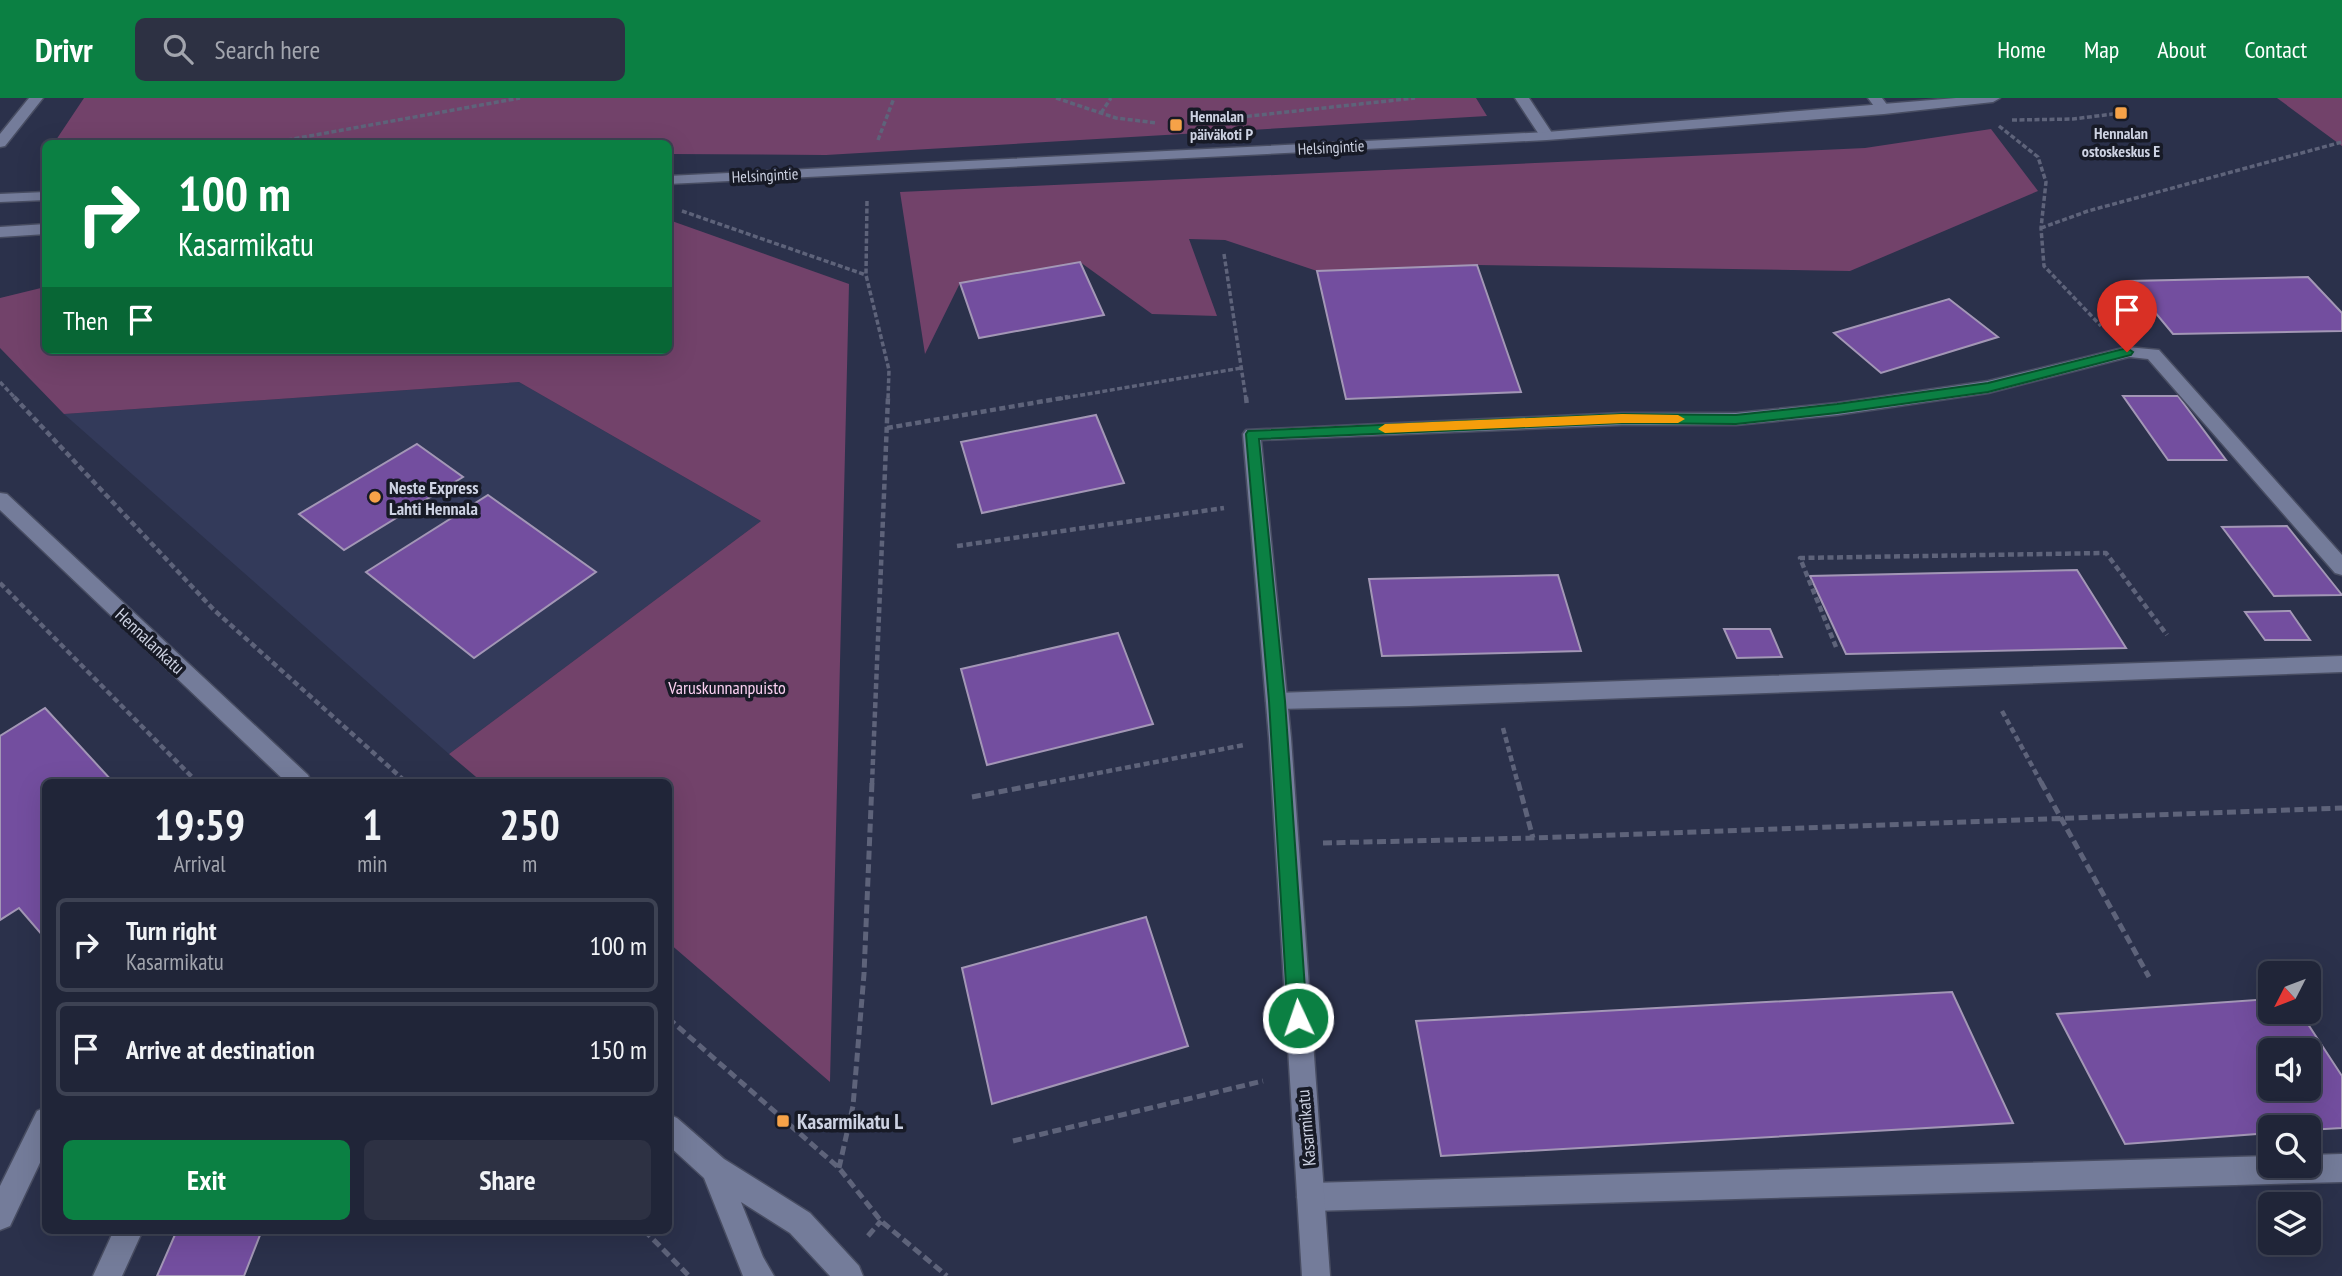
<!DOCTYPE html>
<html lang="en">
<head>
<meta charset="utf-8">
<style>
  :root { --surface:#202538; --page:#2d3143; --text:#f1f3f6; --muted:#a2a5ae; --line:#3d4253; --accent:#0b8043 }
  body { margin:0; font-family:"PT Sans Narrow",sans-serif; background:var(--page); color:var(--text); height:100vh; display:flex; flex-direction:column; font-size:26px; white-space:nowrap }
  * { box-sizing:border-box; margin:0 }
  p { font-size:23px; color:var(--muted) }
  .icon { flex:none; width:38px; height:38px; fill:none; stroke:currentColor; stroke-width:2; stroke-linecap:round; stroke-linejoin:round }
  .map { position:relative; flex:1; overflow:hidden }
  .sheet { position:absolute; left:42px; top:681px; width:630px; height:455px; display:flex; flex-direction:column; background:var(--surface); border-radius:10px; box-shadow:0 7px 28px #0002,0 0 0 2px var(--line) }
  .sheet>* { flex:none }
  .hud { position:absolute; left:42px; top:42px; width:630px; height:214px; border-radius:10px; box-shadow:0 7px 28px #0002,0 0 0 2px var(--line); background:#0b8043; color:#fff; overflow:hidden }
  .needle { width:46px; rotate:228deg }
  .tools { position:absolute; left:2258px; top:863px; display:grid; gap:14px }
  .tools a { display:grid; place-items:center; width:63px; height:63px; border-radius:10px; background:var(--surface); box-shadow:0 7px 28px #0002,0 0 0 2px var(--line); font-size:35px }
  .pin { position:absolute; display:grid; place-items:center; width:60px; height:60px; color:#fff; margin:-72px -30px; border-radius:50% 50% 50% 0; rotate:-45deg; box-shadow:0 0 7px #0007 }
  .pin .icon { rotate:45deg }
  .me { position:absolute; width:77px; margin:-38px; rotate:357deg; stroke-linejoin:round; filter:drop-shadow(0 0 5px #0008) }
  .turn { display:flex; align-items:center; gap:24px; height:147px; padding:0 21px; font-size:32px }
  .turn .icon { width:91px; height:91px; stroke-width:2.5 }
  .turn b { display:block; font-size:49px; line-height:60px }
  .then { display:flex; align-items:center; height:66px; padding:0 21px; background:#0003; gap:14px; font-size:26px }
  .eta { display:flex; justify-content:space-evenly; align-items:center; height:119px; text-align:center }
  .eta b { font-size:42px; font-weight:700; line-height:49px }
  .primary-button { display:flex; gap:14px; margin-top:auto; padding:14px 21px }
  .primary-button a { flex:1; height:80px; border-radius:10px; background:var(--accent); color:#fff; font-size:28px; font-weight:700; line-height:80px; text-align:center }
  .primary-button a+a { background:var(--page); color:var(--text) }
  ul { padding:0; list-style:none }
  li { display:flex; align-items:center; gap:21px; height:94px; margin:0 14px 10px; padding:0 7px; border:4px solid var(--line); border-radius:10px }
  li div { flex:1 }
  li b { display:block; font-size:26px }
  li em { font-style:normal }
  header { display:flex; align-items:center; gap:42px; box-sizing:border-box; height:98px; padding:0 35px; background:var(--accent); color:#fff }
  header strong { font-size:33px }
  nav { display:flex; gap:38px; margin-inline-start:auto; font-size:24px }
  .search { width:490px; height:63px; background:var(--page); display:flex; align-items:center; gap:18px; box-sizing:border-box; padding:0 24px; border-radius:10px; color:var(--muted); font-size:26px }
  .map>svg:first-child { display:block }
</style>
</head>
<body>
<header>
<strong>Drivr</strong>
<div class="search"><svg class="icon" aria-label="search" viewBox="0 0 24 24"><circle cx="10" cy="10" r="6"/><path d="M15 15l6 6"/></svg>Search here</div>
<nav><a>Home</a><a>Map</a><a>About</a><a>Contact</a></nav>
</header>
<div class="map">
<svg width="2342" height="1178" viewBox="0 0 2342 1178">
  <rect width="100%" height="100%" fill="#2b314b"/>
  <path fill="#333a5a" d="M 519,284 L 761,423 L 449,656 L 64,316 Z"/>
  <path fill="#72426a" d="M 84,0 L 1476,0 L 1487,18 L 826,57 L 669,56 L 668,46 L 54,45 Z
    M 2277,0 L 2342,0 L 2342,48 Z
    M 1991,31 L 2038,93 L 1850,173 L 1477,167 L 1317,173 L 1225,142 L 1189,141 L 1217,218 L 1152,216 L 1080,164 L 960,185 L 925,256 L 900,94 L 1865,50 Z
    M 669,122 L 849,186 L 830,984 L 669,845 L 668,684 L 482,684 L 449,656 L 761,423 L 519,284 L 64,316 L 0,250 L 0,200 L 45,189 L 46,252 L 668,252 Z"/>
  <path fill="#734e9f" stroke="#a397b6" stroke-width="2" fill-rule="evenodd" d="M 1080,164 L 1104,217 L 979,240 L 960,185 Z
    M 1477,167 L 1521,294 L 1346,301 L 1317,173 Z
    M 2308,179 L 2342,215 L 2342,233 L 2173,236 L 2129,183 Z
    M 1949,201 L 1998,239 L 1881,275 L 1834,235 Z
    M 2123,298 L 2178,298 L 2226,362 L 2168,362 Z
    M 1096,317 L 1124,385 L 982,415 L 961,344 Z
    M 417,346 L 463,379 L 344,452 L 299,416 Z
    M 488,397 L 596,474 L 474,560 L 366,474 Z
    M 2287,428 L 2342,497 L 2274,498 L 2222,429 Z
    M 2077,472 L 2126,550 L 1846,556 L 1810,478 Z
    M 1558,477 L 1581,553 L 1382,558 L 1369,481 Z
    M 2290,513 L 2310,542 L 2265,542 L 2245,514 Z
    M 1724,531 L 1770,531 L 1782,559 L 1737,560 Z
    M 1118,535 L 1153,626 L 987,667 L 961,571 Z
    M 45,610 L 113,684 L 46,684 L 46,836 L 43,838 L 19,810 L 0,822 L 0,638 Z
    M 1146,819 L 1188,948 L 992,1006 L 962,870 Z
    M 1952,894 L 2013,1025 L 1441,1058 L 1416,923 Z
    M 2270,901 L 2270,914 L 2300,914 L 2342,978 L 2342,1030 L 2308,1032 L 2308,1029 L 2270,1029 L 2270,1035 L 2125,1046 L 2057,916 ZM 2270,952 L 2308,952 L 2308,990 L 2270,990 Z
    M 177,1132 L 262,1132 L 244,1178 L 157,1178 Z"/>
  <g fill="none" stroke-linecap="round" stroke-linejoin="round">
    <g stroke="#484d62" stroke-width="3">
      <path id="lane" d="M 1515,0 L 1529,0 L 1554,38 L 1552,41 L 1542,41 Z
        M 1868,0 L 1882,0 L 1891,12 L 1889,15 L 1879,15 Z
        M 2127,249 L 2159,252 L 2342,457 L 2342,477 L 2335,475 L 2148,261 L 2121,258 L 2119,254 Z
        M 2342,558 L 2342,574 L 1410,608 L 1277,611 L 1270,609 L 1266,603 L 1270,597 L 1277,595 Z
        M 46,1009 L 46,1052 L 10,1128 L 0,1132 L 0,1088 L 37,1013 Z
        M 2342,1056 L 2342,1084 L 1311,1113 L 1301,1109 L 1297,1099 L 1301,1089 L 1311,1085 L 2270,1058 L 2270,1068 L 2308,1068 L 2308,1057 Z
        M 114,1132 L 143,1132 L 122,1178 L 93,1178 Z"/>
    </g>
    <g stroke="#484d62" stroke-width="3">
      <path id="street" d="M 2127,249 L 2135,254 L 2133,258 L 1988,295 L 1837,317 L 1736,327 L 1622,327 L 1261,342 L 1291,640 L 1330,1178 L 1302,1178 L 1269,640 L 1243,336 L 1246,332 L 1622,315 L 1736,315 L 1837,305 L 1988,283 Z"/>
    </g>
    <g stroke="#484d62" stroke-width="3">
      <path id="secondary" d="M 29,0 L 43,0 L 5,48 L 0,49 L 0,36 Z
        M 1956,0 L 2000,0 L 1993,4 L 1884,16 L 1547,42 L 668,86 L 668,78 L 1547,34 Z
        M 46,94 L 46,102 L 0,104 L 0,96 Z
        M 46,126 L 46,136 L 0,139 L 0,129 Z
        M 0,395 L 7,396 L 308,677 L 311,684 L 286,684 L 0,412 Z
        M 668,1016 L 677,1020 L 724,1061 L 810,1115 L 859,1168 L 863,1178 L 830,1178 L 790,1135 L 741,1104 L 763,1159 L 774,1178 L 743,1178 L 704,1080 L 668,1047 Z"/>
    </g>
    <path stroke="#5e637a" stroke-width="3.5" stroke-dasharray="5 2.5" stroke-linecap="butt" d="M 1056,0 L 1116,20 L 1157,25
      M 1101,15 L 1111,0
      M 1232,20 L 1415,0
      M 2012,22 L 2073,21 L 2121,15
      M 1999,28 L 2038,59 L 2046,84 L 2041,130 L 2044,168 L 2101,228
      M 878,42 L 894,0
      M 265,46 L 520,0
      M 867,103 L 866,177 L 889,272 L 888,301
      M 682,113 L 866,177
      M 2041,130 L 2088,113 L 2342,44
      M 1224,156 L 1246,301
      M 0,284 L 16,301
      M 1058,301 L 1241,270"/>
    <path stroke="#5e637a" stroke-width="4.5" stroke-dasharray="6 3.5" stroke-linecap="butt" d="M 14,299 L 214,512 L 406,684
      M 1246,299 L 1247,308
      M 887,330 L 1068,299
      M 957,448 L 1224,410
      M 0,485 L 197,684
      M 1836,549 L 1800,460 L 2106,455 L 2167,537
      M 2002,613 L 2042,686
      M 1503,630 L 1518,686
      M 872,686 L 888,299
      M 1041,686 L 1244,647"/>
    <path stroke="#5e637a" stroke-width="5" stroke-dasharray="9 4.5" stroke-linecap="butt" d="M 1518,684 L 1533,740
      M 2041,684 L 2149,879
      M 972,699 L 1051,684
      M 1323,745 L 1533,740 L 2342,710
      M 668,920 L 839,1070 L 881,1123 L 947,1178
      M 1013,1043 L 1263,983
      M 839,1070 L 853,1008 L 864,876 L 872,684
      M 644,1132 L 689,1178
      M 868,1138 L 881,1123"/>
    <use href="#lane" fill="#747c9a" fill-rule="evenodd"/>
    <use href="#street" fill="#747c9a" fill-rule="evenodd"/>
    <use href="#secondary" fill="#747c9a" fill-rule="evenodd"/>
  </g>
  <path fill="#0b8043" stroke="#07532c" stroke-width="2" d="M 2127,250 L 2133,254 L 2131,257 L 1988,294 L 1837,315 L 1736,326 L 1622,325 L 1259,341 L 1285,603 L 1307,920 L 1305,927 L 1298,930 L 1291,927 L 1288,920 L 1269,603 L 1246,336 L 1248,333 L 1622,316 L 1736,317 L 1837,306 L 1988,285 Z"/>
  <path fill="#f59e0b" d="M 1622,316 L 1678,317 L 1685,321 L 1678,325 L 1622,325 L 1385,335 L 1378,331 L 1385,326 Z"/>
  <g fill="#f6a248" stroke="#171a26" stroke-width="2.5">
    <rect x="2114" y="8" width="14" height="14" rx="3.5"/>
    <rect x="1169" y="20" width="14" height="14" rx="3.5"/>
    <circle cx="375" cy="399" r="7"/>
    <rect x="776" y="1016" width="14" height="14" rx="3.5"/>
  </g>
  <g text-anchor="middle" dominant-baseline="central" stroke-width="7" stroke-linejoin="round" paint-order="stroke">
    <g font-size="16" font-weight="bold" fill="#cdd2e2" stroke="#171a26" text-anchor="start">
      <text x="1190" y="18">Hennalan<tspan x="1190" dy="18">päiväkoti P</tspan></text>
      <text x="2121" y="35" text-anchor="middle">Hennalan<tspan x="2121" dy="18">ostoskeskus E</tspan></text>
    </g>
    <g font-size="16" fill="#cdd2e2" stroke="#171a26">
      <text transform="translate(1331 49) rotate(-3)">Helsingintie</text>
      <text transform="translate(765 77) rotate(-3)">Helsingintie</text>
    </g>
    <g font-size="18" font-weight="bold" fill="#cdd2e2" stroke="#171a26" text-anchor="start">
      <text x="389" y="389">Neste Express<tspan x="389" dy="21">Lahti Hennala</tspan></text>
    </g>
    <g font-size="18" fill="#cdd2e2" stroke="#171a26">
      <text transform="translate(150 543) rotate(43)">Hennalankatu</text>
      <text transform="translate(1306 1030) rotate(-95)">Kasarmikatu</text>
    </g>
    <g font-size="18" fill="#fbd1f2" stroke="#171a26">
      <text x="727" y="589">Varuskunnanpuisto</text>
    </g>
    <g font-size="21" font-weight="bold" fill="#cdd2e2" stroke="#171a26" text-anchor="start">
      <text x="797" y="1023">Kasarmikatu L</text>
    </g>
  </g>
</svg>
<div class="tools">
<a><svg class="needle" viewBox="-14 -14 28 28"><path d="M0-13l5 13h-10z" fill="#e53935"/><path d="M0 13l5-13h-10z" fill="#a2a5ae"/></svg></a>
<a><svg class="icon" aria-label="sound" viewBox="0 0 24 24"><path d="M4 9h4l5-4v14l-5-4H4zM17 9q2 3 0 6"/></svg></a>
<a><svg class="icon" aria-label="search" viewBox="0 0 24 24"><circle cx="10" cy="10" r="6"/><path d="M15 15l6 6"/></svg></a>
<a><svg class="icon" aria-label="layers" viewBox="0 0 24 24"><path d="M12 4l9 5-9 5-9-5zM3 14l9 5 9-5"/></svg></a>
</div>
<div class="pin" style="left:2127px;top:254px;background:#d93025"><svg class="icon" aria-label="arrive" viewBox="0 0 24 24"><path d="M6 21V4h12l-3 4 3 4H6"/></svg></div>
<svg class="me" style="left:1298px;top:920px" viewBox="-20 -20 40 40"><circle r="17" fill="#0b8043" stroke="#fff" stroke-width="3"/><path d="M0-11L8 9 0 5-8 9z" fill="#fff"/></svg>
<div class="hud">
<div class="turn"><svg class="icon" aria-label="right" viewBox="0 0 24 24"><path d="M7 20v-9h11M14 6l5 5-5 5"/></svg><div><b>100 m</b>Kasarmikatu</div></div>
<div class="then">Then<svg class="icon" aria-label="arrive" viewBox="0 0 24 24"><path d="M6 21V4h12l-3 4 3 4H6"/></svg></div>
</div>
<section class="sheet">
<div class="eta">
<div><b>19:59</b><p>Arrival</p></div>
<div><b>1</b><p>min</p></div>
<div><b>250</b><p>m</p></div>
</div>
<ul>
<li><svg class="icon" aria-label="right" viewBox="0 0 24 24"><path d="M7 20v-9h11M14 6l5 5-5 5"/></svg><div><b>Turn right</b><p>Kasarmikatu</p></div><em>100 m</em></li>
<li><svg class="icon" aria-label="arrive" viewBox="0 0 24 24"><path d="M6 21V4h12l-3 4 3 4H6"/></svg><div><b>Arrive at destination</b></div><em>150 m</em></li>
</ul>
<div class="primary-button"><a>Exit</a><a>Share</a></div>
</section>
</div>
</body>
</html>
